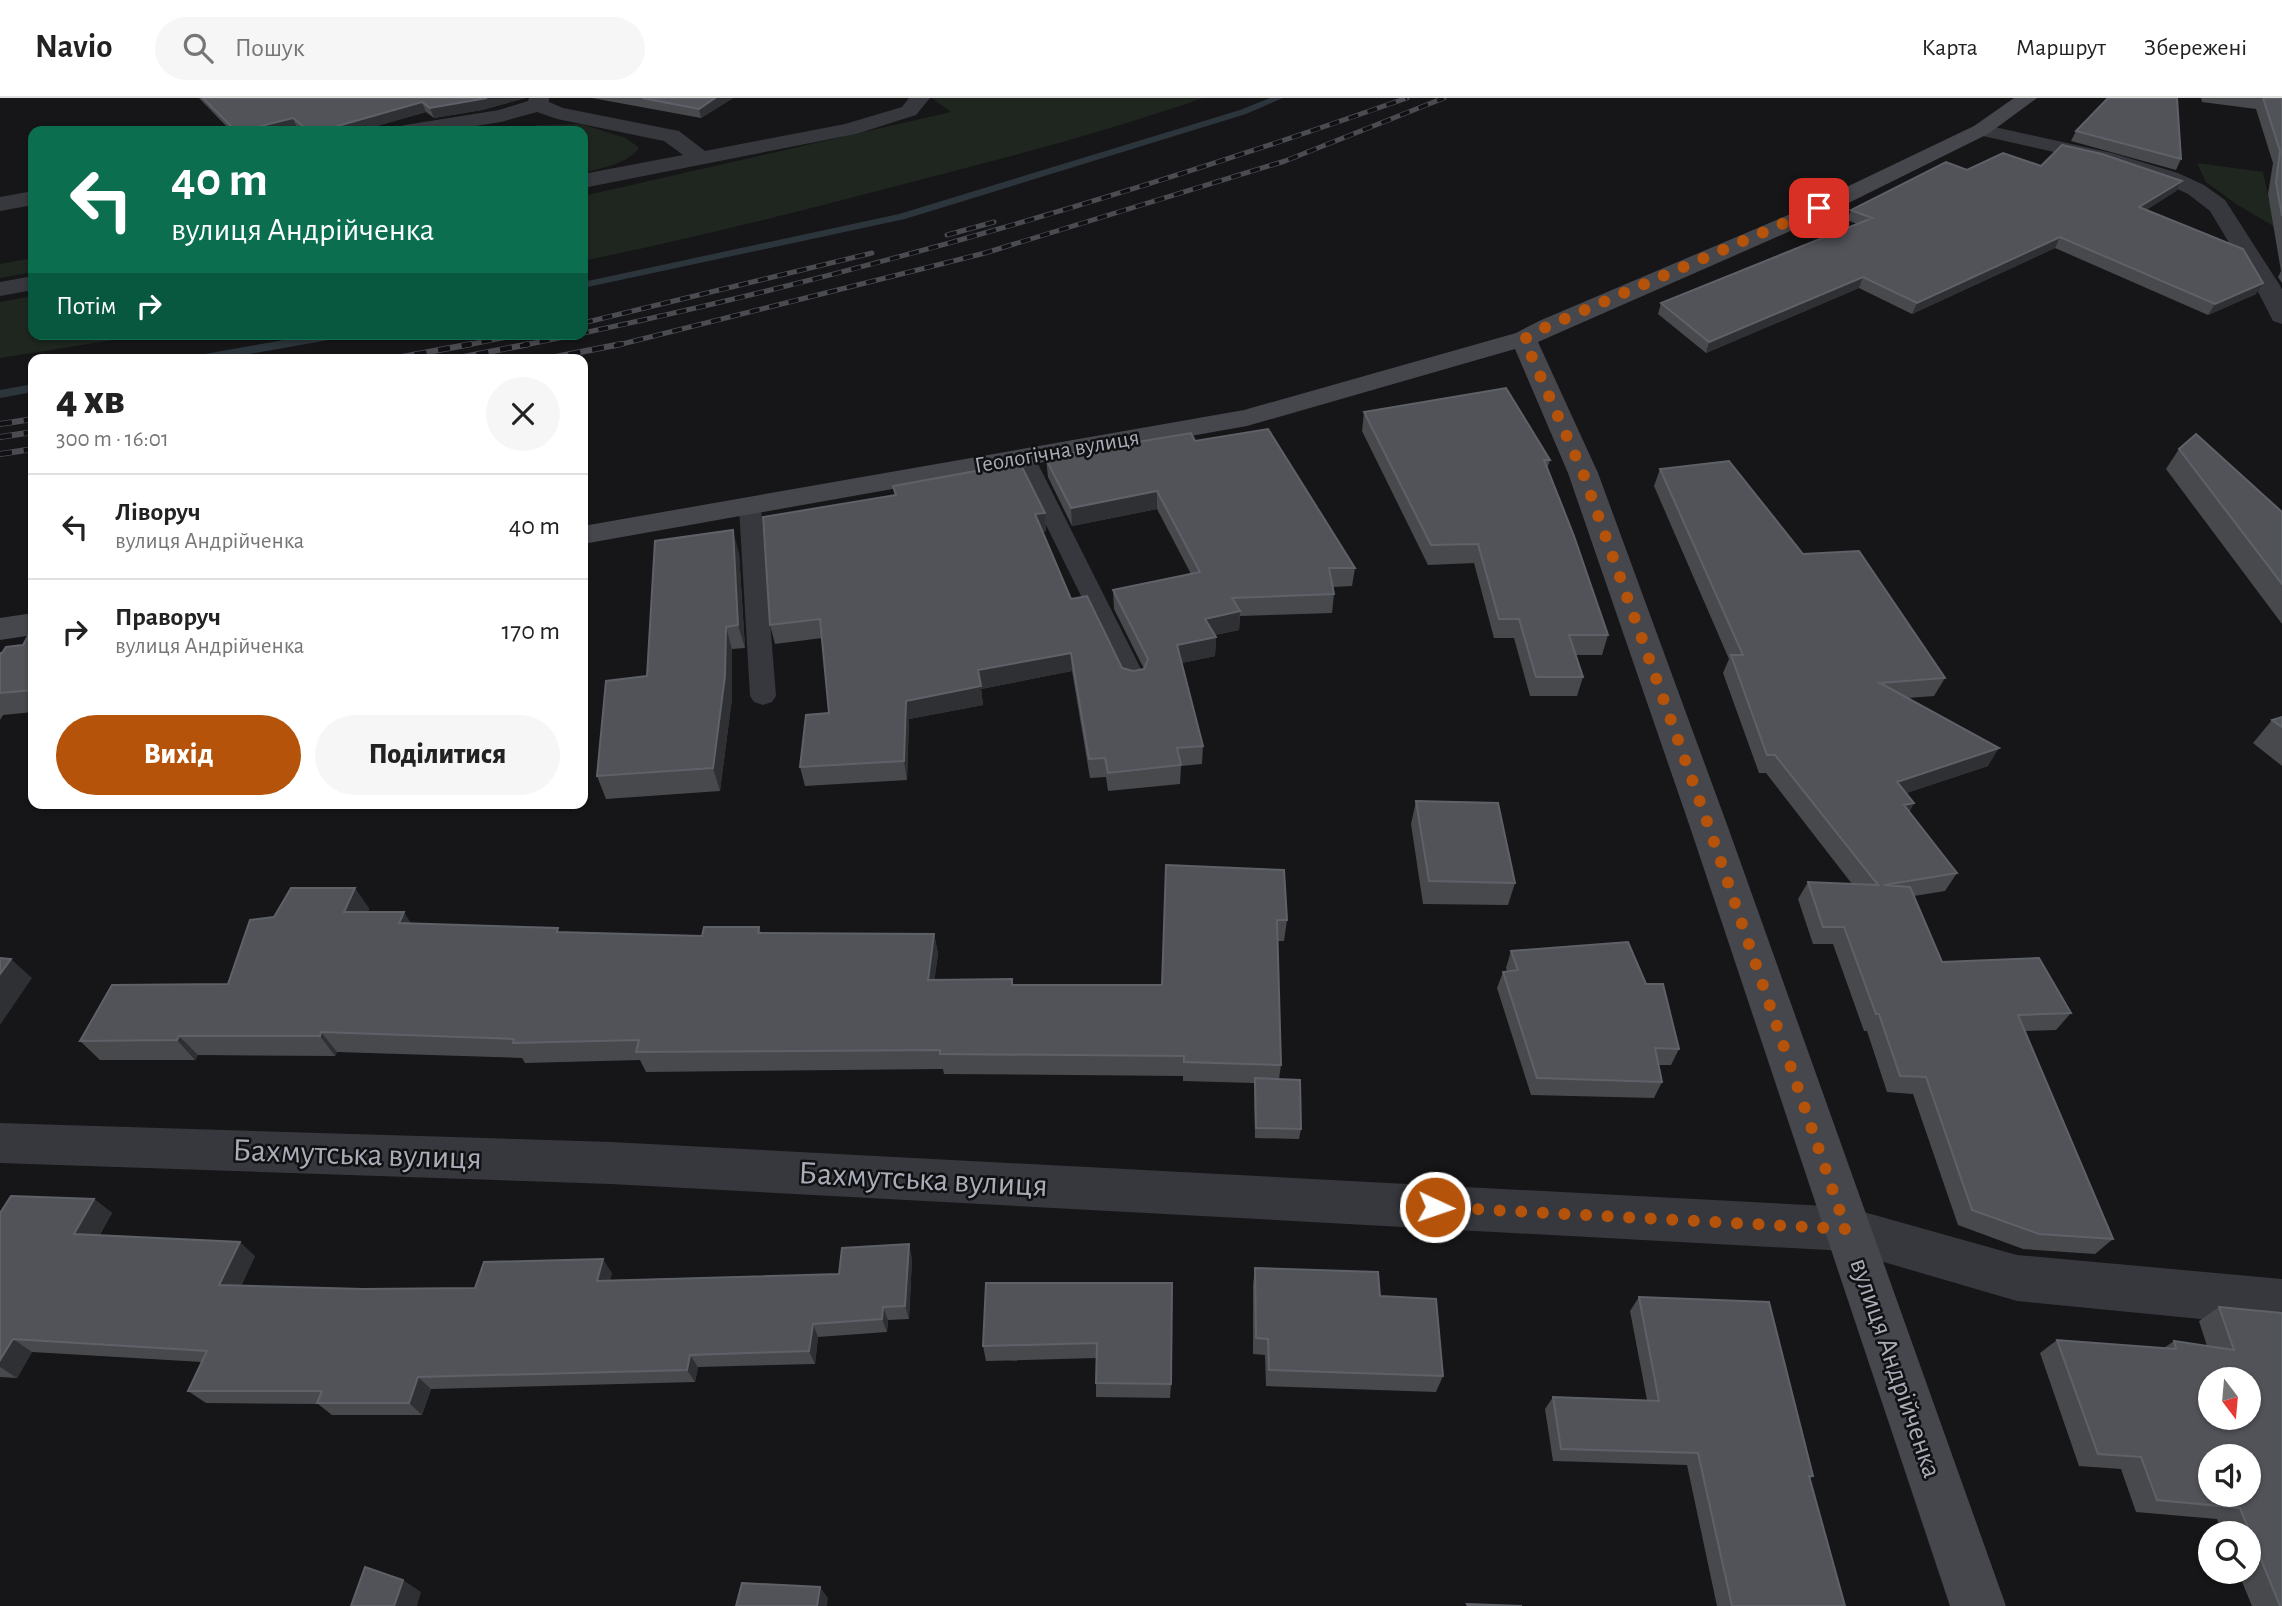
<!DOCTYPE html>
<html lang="uk">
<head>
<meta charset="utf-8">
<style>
  :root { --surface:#fff; --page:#f6f6f6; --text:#222; --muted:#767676; --line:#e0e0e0; --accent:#b45309 }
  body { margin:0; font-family:"Alegreya Sans",sans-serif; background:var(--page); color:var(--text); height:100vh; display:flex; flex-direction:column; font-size:26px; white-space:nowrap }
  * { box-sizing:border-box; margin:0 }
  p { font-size:23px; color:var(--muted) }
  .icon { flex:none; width:38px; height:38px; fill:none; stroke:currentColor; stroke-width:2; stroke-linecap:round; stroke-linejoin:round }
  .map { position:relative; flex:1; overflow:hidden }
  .sheet { position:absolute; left:28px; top:256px; width:560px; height:455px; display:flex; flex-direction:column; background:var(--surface); border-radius:14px; box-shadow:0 2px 5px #0004 }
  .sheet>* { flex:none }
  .top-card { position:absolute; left:28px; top:28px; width:560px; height:214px; border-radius:14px; box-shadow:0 2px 5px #0004; background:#0b6e4f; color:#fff; overflow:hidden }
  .needle { width:46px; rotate:164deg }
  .tools { position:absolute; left:2198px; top:1269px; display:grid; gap:14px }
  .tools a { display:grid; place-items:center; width:63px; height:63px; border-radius:50%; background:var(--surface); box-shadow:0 2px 5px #0004; font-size:35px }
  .pin { position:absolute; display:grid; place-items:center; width:60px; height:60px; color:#fff; margin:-30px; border-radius:14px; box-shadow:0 4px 10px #0006 }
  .me { position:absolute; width:77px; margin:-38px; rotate:93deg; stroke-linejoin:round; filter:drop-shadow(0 0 5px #0008) }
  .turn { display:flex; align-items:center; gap:24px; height:147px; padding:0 28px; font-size:32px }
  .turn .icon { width:91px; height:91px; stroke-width:2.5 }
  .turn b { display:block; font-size:49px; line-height:60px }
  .then { display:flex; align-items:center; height:66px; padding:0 28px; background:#0003; gap:14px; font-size:26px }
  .round { display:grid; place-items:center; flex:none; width:74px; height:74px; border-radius:37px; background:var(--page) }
  .overview { display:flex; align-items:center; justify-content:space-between; height:119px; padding:0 28px }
  h1 { font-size:42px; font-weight:800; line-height:52px }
  .action { display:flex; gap:14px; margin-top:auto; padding:14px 28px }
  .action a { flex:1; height:80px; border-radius:42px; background:var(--accent); color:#fff; font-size:28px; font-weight:800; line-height:80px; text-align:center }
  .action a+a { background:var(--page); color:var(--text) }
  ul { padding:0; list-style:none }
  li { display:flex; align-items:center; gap:21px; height:105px; padding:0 28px; border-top:2px solid var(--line) }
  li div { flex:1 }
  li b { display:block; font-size:26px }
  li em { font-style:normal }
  header { display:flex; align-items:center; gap:42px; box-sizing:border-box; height:98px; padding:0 35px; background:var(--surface); border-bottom:2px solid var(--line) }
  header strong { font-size:33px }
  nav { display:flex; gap:38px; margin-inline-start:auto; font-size:24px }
  .search { width:490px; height:63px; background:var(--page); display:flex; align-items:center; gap:18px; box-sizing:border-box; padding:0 24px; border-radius:38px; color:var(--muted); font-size:26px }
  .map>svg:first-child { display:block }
</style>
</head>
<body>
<header>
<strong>Navio</strong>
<div class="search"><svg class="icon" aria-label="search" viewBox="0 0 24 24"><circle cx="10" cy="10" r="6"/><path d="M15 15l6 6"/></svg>Пошук</div>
<nav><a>Карта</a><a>Маршрут</a><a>Збережені</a></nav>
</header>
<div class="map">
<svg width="2282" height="1508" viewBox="0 0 2282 1508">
  <rect width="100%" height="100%" fill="#161618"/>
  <path fill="#1e261f" d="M 932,0 L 1203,0 C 1111,32 1017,57 923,81 C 810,111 697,139 583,163 L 583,98 L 951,14 Z
    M 581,26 L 626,40 L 639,50 C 628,66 601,70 583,75 L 583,33 L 522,33 L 538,27 Z
    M 2197,65 L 2263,74 L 2275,129 L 2236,106 L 2206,84 Z
    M 33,160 L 33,174 L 0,180 L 0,166 Z
    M 33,198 L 33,236 L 151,236 L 0,260 L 0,204 Z"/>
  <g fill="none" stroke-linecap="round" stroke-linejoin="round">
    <path fill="#2c353c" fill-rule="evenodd" d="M 1270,0 L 1283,0 L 1246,16 L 905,121 L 583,190 L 583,184 L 899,116 L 1240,12 Z
      M 318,236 L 346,236 L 340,240 L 221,261 L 193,261 L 199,257 Z
      M 33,286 L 33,294 L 0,300 L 0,292 Z"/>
    <path fill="#37383d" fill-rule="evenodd" d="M 1024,354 L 1031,356 L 1035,360 L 1146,581 L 1143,587 L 1134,589 L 1125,587 L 1122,581 L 1013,360 L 1017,356 Z
      M 750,402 L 758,404 L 761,409 L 776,598 L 772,604 L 763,607 L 754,604 L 750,598 L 739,409 L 742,404 Z"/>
    <path fill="#37383d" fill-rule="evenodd" d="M 529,0 L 549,0 L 549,4 L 563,10 L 679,33 L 705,53 L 845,26 L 902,9 L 909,0 L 930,0 L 916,17 L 856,36 L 583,90 L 583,76 L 683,57 L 664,43 L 557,21 L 537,14 L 501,24 L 444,33 L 394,33 L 398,29 L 405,27 L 499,12 L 528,3 Z
      M 1981,26 L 2112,55 L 2178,75 L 2204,87 L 2225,102 L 2279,186 L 2282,191 L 2282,226 L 2273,223 L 2254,186 L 2210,113 L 2188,96 L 2162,84 L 2098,64 L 1974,36 L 1970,32 L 1974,28 Z
      M 33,93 L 33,107 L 0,113 L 0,99 Z
      M 33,178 L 33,192 L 0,198 L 0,184 Z
      M 0,1025 L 611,1044 L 1846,1109 L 2017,1157 L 2282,1181 L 2282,1229 L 2017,1203 L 1846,1153 L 611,1086 L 0,1065 Z"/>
    <path fill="#45474d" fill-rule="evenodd" d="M 2014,0 L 2037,0 L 1988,36 L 1804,127 L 1538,244 L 1598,375 L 1729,732 L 2006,1508 L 1950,1508 L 1691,732 L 1568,375 L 1515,251 L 1247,328 L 583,446 L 583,428 L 1244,312 L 1516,235 L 1539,223 L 1788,117 L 1974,28 Z
      M 33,515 L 33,537 L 0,542 L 0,520 Z"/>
    <g stroke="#4a4c52" stroke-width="5">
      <path id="rail-far1" d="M 947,137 L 994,124
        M 583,225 L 872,155
        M 462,248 L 523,236
        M 520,248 C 822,188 1117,102 1407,0
        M 614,248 L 985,155 L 1285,63 L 1444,0"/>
    </g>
    <g stroke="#4a4c52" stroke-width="6">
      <path id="rail" d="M 391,261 L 471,246
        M 453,261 L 529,246
        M 545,261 L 621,246
        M 0,326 L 33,321
        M 0,339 L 33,334
        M 0,356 L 33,351"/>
    </g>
    <use href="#rail-far1" stroke="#111113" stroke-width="3.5" stroke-dasharray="10" stroke-linecap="butt"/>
    <use href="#rail" stroke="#111113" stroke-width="4.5" stroke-dasharray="12" stroke-linecap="butt"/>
  </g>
  <path fill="#47494d" d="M 199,0 L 525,0 L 482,12 L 434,20 L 426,14 L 359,33 L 301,33 L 297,30 L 284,33 L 231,33 Z
    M 592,0 L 733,0 L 701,20 Z
    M 2201,0 L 2282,0 L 2282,185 L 2278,179 L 2281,173 L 2268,96 L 2273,65 L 2256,11 L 2202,4 Z
    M 2076,33 L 2181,61 L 2176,72 L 2071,43 Z
    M 2041,68 L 2182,83 L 2176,93 L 2146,112 L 2256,196 L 2208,217 L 2055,150 L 1912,216 L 1859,190 L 1706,255 L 1658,216 L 1661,205 L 1857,126 L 1847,122 L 1851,112 L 1967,72 Z
    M 1364,314 L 1550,362 L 1547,371 L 1608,537 L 1602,557 L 1576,557 L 1583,579 L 1577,598 L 1530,598 L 1514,540 L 1494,540 L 1474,465 L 1428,467 L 1362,333 Z
    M 1195,343 L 1355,470 L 1352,488 L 1333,489 L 1334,496 L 1332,515 L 1240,518 L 1239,532 L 1215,537 L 1216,539 L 1215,558 L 1182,565 L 1203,648 L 1202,666 L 1181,668 L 1180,686 L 1108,693 L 1106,679 L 1090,680 L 1072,573 L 981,591 L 983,607 L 909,621 L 907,682 L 805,688 L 800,669 L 829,615 L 822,540 L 775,546 L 770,527 L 895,397 L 893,388 L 1045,415 L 1046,433 L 1043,434 L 1071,501 L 1122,570 L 1133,573 L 1144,571 L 1114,511 L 1113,492 L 1191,476 L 1157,411 L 1072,428 L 1048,379 L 1046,361 L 1053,360 L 1053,358 Z
    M 2179,351 L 2282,414 L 2282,526 L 2166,371 Z
    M 1660,371 L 1803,456 L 1945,580 L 1934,598 L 1908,600 L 1988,668 L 1906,695 L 1914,705 L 1909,714 L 1957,775 L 1945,793 L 1914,798 L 1942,864 L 2071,915 L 2056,932 L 2025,933 L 2113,1141 L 2095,1156 L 2023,1151 L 1958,1127 L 1913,996 L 1887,994 L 1867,933 L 1864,933 L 1833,846 L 1813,846 L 1798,801 L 1808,784 L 1852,786 L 1766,675 L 1759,675 L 1723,575 L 1729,561 L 1654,388 Z
    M 739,455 L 745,550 L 732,551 L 732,600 L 720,693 L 606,701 L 597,678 Z
    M 33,529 L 33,614 L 3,617 L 0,622 L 0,555 L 23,547 Z
    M 2282,619 L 2282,668 L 2253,645 L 2272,622 Z
    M 1416,703 L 1515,785 L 1508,807 L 1423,806 L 1411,726 Z
    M 1166,767 L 1287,822 L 1284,843 L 1277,843 L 1281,967 L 1279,981 L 1301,1031 L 1299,1041 L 1255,1040 L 1254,985 L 1183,983 L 1183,978 L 944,976 L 943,971 L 646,974 L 640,962 L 525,965 L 522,960 L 337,954 L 335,958 L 198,957 L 195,962 L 100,962 L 80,943 L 228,886 L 369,810 L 368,814 L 411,825 L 561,834 L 702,838 L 759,829 L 761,835 L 934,836 L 938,856 L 934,882 L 1012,881 L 1013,887 L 1162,887 Z
    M 1511,853 L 1646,886 L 1679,951 L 1671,967 L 1658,967 L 1662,984 L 1654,1000 L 1531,997 L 1497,890 L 1503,874 L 1507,873 L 1506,870 Z
    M 94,1101 L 112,1115 L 99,1138 L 255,1158 L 241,1188 L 363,1191 L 475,1190 L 612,1175 L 610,1182 L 839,1176 L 912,1160 L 909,1221 L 888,1222 L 887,1234 L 818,1239 L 815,1266 L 698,1269 L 695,1284 L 431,1291 L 422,1317 L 332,1317 L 318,1306 L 206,1305 L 188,1293 L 202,1264 L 32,1254 L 17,1280 L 0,1279 L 0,1115 Z
    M 1255,1170 L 1380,1198 L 1443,1278 L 1436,1294 L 1266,1288 L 1265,1257 L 1253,1256 L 1253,1187 Z
    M 986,1185 L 1171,1286 L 1170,1300 L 1096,1299 L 1096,1285 L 1097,1260 L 986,1263 L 983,1248 Z
    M 1639,1199 L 1813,1378 L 1810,1381 L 1845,1508 L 1717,1508 L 1687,1367 L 1553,1363 L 1545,1311 L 1553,1299 L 1647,1302 L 1630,1213 Z
    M 2219,1209 L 2282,1215 L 2282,1508 L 2252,1508 L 2238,1474 L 2249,1474 L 2249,1435 L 2222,1435 L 2217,1421 L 2136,1414 L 2121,1371 L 2079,1368 L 2040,1255 L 2057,1242 L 2164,1250 L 2174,1243 L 2207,1248 L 2199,1223 Z"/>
  <path fill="#2f3033" d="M 487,0 L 525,0 L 482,12 L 434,20 L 430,10 Z
    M 715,0 L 733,0 L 701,20 L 699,11 Z
    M 422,4 L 426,14 L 359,33 L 320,33 Z
    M 293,20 L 297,30 L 284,33 L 241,33 Z
    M 2182,83 L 2176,93 L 2134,120 L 2139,109 Z
    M 2060,139 L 2055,150 L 1912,216 L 1917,205 Z
    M 1863,179 L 1859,190 L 1706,255 L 1709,244 Z
    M 2263,185 L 2256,196 L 2208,217 L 2215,206 Z
    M 1157,393 L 1157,411 L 1072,428 L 1071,410 Z
    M 1045,415 L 1046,433 L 1037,435 L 1035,416 Z
    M 733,432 L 739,455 L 745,550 L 738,527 Z
    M 1240,513 L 1239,532 L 1205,539 L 1205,521 Z
    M 726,529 L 732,551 L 732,600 L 720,693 L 713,670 Z
    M 1216,539 L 1215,558 L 1177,566 L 1177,547 Z
    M 1071,555 L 1072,573 L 981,591 L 983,607 L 909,621 L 907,682 L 904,663 L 906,603 L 978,572 Z
    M 1999,650 L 1988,668 L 1886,702 L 1897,684 Z
    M 1914,705 L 1903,722 L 1904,707 Z
    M 355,790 L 369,810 L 359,834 L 344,814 Z
    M 404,814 L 417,835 L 399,825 Z
    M 934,836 L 938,856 L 932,902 L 928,882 Z
    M 11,861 L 32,880 L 0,927 L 0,876 Z
    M 321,934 L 337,954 L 335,958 L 320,938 Z
    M 179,938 L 198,957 L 195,962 L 177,942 Z
    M 94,1101 L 112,1115 L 91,1150 L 74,1136 Z
    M 240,1144 L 255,1158 L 235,1200 L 219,1187 Z
    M 909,1146 L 912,1160 L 909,1221 L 905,1208 Z
    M 603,1161 L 612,1175 L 607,1196 L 597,1183 Z
    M 883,1209 L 888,1222 L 887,1234 L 882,1221 Z
    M 813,1226 L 818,1239 L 815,1266 L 809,1253 Z
    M 13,1241 L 32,1254 L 17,1280 L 0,1269 L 0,1262 Z
    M 690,1257 L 698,1269 L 695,1284 L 687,1272 Z
    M 418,1279 L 431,1291 L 422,1317 L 409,1305 Z
    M 403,1482 L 421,1494 L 417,1508 L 394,1508 Z
    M 820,1489 L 828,1500 L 827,1508 L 817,1508 Z"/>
  <path fill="#525359" stroke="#5f6168" stroke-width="2" fill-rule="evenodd" d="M 203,0 L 487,0 L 430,10 L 422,4 L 320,33 L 309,33 L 293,20 L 241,33 L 236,33 Z
    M 642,0 L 715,0 L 699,11 Z
    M 2108,0 L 2177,0 L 2181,61 L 2076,33 Z
    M 2263,0 L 2282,0 L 2282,118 L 2276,84 L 2280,53 Z
    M 2062,47 L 2102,56 L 2182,83 L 2139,109 L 2243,151 L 2263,185 L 2215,206 L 2060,139 L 1917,205 L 1863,179 L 1709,244 L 1661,205 L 1872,120 L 1851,112 L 1946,64 L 1967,72 L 2003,55 L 2041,68 Z
    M 1506,290 L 1550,362 L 1544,362 L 1574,438 L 1608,537 L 1569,537 L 1583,579 L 1536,579 L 1519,521 L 1499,521 L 1478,446 L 1431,447 L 1364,314 Z
    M 1268,331 L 1355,470 L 1329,470 L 1334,496 L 1232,500 L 1240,513 L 1205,521 L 1216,539 L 1177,547 L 1203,648 L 1177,650 L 1181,667 L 1108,675 L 1105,660 L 1089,661 L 1071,555 L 978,572 L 981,588 L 906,603 L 904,663 L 800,669 L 806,617 L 829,615 L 820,521 L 770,527 L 763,419 L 896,397 L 893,388 L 1020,365 L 1045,415 L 1035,416 L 1071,501 L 1087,498 L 1122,570 L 1133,573 L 1144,571 L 1148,561 L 1113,492 L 1200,474 L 1157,393 L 1071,410 L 1046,361 L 1054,360 L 1053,358 L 1191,335 L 1195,343 Z
    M 2196,336 L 2282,414 L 2282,486 L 2179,351 Z
    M 1729,363 L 1803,456 L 1859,453 L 1945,580 L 1880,585 L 1999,650 L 1897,684 L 1914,705 L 1904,707 L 1957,775 L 1884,787 L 1910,789 L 1942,864 L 2039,860 L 2071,915 L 2018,917 L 2113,1141 L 2039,1136 L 1972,1112 L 1926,979 L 1900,978 L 1879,916 L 1876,916 L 1844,829 L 1823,829 L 1808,784 L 1878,787 L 1775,657 L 1767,657 L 1731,557 L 1743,557 L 1660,371 Z
    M 733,432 L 738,527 L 726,529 L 725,578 L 713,670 L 597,678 L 606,583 L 647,578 L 655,443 Z
    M 33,529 L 33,592 L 0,595 L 0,555 L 2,555 L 6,549 L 23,547 Z
    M 2282,619 L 2282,629 L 2272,622 Z
    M 1416,703 L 1498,705 L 1515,785 L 1429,783 Z
    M 1166,767 L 1284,772 L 1287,822 L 1277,822 L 1281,967 L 1184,964 L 1184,958 L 940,956 L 940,952 L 636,954 L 639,942 L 513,945 L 514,941 L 321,934 L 320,938 L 179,938 L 177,942 L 80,943 L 112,887 L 228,886 L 250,822 L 274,819 L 291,790 L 355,790 L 344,814 L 404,814 L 399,825 L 558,830 L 557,834 L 702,838 L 704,829 L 759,829 L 758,835 L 934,836 L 928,882 L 1012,881 L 1012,887 L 1162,887 Z
    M 1628,844 L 1646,886 L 1663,886 L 1679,951 L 1655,950 L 1662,984 L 1537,980 L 1503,874 L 1518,872 L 1511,853 Z
    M 0,860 L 11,861 L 0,876 Z
    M 1255,980 L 1300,982 L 1301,1031 L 1256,1030 Z
    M 11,1098 L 94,1101 L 74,1136 L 240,1144 L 219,1187 L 363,1191 L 475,1190 L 484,1164 L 603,1161 L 597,1183 L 839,1176 L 842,1150 L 909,1146 L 905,1208 L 883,1209 L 882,1221 L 813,1226 L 809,1253 L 690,1257 L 687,1272 L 418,1279 L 409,1305 L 317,1305 L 322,1293 L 188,1293 L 207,1253 L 13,1241 L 0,1262 L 0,1115 Z
    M 1255,1170 L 1378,1174 L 1380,1198 L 1436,1201 L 1443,1278 L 1269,1272 L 1268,1241 L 1256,1240 Z
    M 986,1185 L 1172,1185 L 1171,1286 L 1096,1285 L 1097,1245 L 983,1248 Z
    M 1639,1199 L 1769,1204 L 1813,1378 L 1809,1378 L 1845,1508 L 1732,1508 L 1698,1355 L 1561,1351 L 1553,1299 L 1659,1303 Z
    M 2219,1209 L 2282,1215 L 2282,1508 L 2280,1508 L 2240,1410 L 2157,1402 L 2141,1359 L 2098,1356 L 2057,1242 L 2176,1251 L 2174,1243 L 2234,1252 ZM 2210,1281 L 2249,1281 L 2249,1320 L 2210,1320 ZM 2210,1358 L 2249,1358 L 2249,1396 L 2210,1396 Z
    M 365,1469 L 403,1482 L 394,1508 L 351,1508 Z
    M 742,1485 L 820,1489 L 817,1508 L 736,1508 Z
    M 1467,1506 L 1522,1508 L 1468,1508 Z"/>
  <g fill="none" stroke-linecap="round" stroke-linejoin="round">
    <path stroke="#b45309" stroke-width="12" stroke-dasharray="0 21.6" d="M 1435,1109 L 1846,1131 L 1710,732 L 1583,375 L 1524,241 L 1548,228 L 1819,110"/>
  </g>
  <g text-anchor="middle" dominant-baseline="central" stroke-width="5" stroke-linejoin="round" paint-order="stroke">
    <g font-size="23" fill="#a8adb8" stroke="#111113">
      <text transform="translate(1057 354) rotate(-10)">Геологічна вулиця</text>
    </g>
    <g font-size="28" fill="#a8adb8" stroke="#111113">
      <text transform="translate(1895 1270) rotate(71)">вулиця Андрійченка</text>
    </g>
    <g font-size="33" fill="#a8adb8" stroke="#111113">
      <text transform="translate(357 1057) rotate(2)">Бахмутська вулиця</text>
      <text transform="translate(923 1082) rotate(3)">Бахмутська вулиця</text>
    </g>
  </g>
</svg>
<div class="tools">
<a><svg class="needle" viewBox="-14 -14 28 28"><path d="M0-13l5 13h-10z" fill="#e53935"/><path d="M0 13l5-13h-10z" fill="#767676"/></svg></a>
<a><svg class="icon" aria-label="sound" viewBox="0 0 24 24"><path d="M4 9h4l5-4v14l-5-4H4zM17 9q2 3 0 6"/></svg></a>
<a><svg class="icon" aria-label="search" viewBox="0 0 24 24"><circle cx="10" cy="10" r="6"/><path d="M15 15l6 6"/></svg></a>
</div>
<div class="pin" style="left:1819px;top:110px;background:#d93025"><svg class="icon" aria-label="arrive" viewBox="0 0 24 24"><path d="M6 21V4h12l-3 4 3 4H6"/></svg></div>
<svg class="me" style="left:1435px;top:1109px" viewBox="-20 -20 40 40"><circle r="17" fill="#b45309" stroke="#fff" stroke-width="3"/><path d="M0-11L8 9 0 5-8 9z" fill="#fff"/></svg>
<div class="top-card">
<div class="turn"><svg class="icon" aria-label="left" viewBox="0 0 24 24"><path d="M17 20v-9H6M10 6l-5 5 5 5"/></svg><div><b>40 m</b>вулиця Андрійченка</div></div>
<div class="then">Потім<svg class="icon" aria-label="right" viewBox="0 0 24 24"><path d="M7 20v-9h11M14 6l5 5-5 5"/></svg></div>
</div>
<section class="sheet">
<div class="overview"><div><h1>4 хв</h1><p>300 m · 16:01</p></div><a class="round"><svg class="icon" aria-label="close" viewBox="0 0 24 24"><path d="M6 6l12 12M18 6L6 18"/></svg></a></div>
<ul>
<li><svg class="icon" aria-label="left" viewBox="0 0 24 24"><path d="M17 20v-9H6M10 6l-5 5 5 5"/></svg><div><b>Ліворуч</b><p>вулиця Андрійченка</p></div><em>40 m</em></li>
<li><svg class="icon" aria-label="right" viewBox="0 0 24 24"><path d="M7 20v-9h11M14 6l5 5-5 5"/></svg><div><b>Праворуч</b><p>вулиця Андрійченка</p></div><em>170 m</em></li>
</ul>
<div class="action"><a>Вихід</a><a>Поділитися</a></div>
</section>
</div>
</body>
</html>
